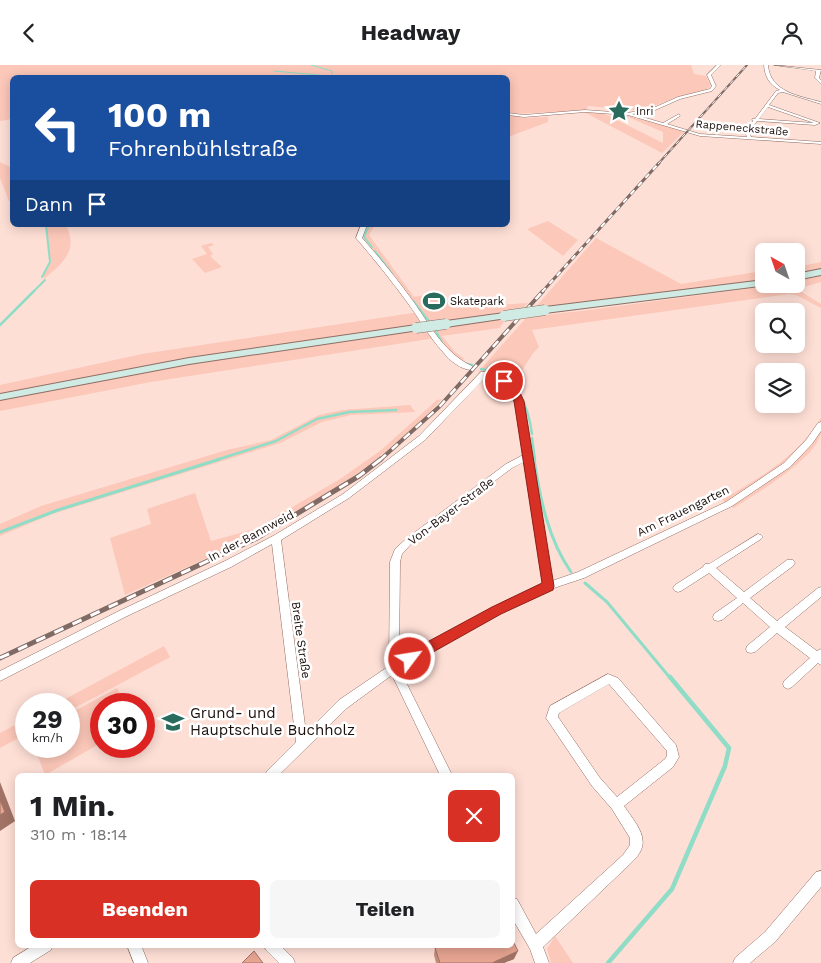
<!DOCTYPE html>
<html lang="de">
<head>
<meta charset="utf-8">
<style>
  :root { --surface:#fff; --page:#f6f6f6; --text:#202124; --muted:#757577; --accent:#d93025 }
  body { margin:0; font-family:"Work Sans",sans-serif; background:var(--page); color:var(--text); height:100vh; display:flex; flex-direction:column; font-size:19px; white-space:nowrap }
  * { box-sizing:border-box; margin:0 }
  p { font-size:16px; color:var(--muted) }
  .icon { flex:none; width:28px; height:28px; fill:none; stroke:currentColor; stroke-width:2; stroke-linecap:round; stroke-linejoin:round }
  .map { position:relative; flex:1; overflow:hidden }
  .details { position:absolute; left:15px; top:708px; width:500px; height:175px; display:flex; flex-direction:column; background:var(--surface); border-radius:8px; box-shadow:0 2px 12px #0003 }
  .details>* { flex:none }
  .top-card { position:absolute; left:10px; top:10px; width:500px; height:152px; border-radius:8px; box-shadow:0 2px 12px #0003; background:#1a4fa0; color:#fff; overflow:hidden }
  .needle { width:32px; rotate:320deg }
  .buttons { position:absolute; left:755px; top:178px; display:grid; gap:10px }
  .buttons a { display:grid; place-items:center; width:50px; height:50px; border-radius:8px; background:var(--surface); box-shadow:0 2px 12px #0003; font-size:25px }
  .speed { position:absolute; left:15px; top:628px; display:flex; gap:10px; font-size:25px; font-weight:700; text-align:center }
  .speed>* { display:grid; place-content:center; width:65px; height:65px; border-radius:50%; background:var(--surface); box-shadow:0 2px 12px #0003; line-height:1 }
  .speed small { font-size:12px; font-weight:400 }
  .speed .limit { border:8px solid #d22; background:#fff; color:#111 }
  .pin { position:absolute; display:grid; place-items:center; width:42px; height:42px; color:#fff; margin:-21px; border:2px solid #fff; border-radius:50%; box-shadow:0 1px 5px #0007 }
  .me { position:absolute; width:55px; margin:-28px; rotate:59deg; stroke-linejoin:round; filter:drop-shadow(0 0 4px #0008) }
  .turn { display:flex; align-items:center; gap:18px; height:105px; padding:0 15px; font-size:22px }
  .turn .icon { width:65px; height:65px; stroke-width:2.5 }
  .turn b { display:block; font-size:35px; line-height:42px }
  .then { display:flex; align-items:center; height:48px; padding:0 15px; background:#0003; gap:10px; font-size:19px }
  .round { display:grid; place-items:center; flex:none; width:52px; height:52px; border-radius:8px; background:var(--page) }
  .head { display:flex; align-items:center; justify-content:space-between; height:85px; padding:0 15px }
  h1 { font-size:30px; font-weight:700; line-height:38px }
  .button { display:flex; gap:10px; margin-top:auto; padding:10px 15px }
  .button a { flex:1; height:58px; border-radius:8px; background:var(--accent); color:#fff; font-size:20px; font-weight:700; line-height:58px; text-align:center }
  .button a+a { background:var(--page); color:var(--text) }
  header { display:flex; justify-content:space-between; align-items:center; height:65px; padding:0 15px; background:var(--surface); font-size:22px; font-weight:700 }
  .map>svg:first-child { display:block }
</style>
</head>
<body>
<header><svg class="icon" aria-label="back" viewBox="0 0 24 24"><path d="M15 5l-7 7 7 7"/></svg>Headway<svg class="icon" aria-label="person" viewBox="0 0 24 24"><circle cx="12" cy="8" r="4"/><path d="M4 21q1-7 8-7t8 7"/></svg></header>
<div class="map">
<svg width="821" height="898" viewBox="0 0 821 898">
  <rect width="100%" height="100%" fill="#fedfd6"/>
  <path fill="#fcc8b9" d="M 0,0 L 691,0 L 694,9 L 706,11 L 711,20 L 704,27 L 677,32 L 649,43 L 631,45 L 588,41 L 586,46 L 601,47 L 663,78 L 663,67 L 621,49 L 685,66 L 662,88 L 582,46 L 508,49 L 508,12 L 12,12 L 12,54 L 0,56 Z
    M 508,50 L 521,51 L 522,53 L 548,52 L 548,57 L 508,72 Z
    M 0,97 L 12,103 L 12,135 L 9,136 L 0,113 Z
    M 548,156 L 578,175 L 563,191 L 527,164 Z
    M 46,160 L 66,160 C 79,187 62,198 44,214 L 43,209 L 50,197 Z
    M 364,160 L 375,160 L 369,170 L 414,232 L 440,227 L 450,241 L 457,242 L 528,238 C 519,248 505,251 500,263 L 442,271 L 455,287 L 465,294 L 457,296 L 436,273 L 151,317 L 0,346 L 0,320 L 142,289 L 419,247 L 360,172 Z
    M 596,173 L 681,219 L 756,207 L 764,211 L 764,216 L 534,244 Z
    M 211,178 L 214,180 L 208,182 L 213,189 L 210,191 L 222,202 L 205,208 L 192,194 L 207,189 L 201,181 Z
    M 821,197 L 821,217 L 797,224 L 821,239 L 821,243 L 796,230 L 789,229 L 532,265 L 539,282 L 533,288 L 513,320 L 497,311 L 478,307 L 527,252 L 589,245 L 782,219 L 796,219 L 796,202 Z
    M 442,334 C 356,429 239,479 125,530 L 110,473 L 151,459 L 147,444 L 195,428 L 211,476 L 255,464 L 340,414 L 380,386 L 437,335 Z
    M 410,340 L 415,347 L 351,350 L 322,357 L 280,378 L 52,449 L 0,471 L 0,459 L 41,441 L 227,385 L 271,375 L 319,350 L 342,345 Z
    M 821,353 C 821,357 821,364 821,368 C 815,395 756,428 734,443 L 722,435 C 761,412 797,392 821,353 Z
    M 164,581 L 170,592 L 69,646 L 69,639 L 56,639 Z
    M 117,623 L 125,639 L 101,639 L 101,678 L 45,710 L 34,681 L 69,681 L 69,649 Z
    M 26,654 L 26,669 L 0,683 L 0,668 Z
    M 555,871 L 573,898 L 551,898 L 547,884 Z"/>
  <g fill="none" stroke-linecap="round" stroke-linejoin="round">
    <path stroke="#8fddc7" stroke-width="1" d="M 311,0 L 332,6 L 332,9
      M 274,6 L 340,12"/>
    <path stroke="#8fddc7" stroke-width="2" d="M 369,160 L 364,172 L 372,182
      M 375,186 L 393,210
      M 42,212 L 50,197 L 46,160
      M 33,227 L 45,215"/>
    <path stroke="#8fddc7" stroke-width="2.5" d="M 413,236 L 431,259
      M 0,260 L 34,226
      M 435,264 L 442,278
      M 467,299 L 472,300
      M 481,304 L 486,305
      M 491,307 C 519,320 528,339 532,369
      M 532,373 L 535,395
      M 216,395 L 276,376 L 317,354 L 349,347 L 396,345"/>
    <path stroke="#8fddc7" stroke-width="3" d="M 534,394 C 540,433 548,474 571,507
      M 0,467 L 58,445 L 220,394
      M 585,518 L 607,537 L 671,614"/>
    <path stroke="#8fddc7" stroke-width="4.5" d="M 608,898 L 672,824 L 725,701 L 729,683 L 670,612"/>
    <g stroke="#8f6e64" stroke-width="1">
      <path id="street" d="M 717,0 L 721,0 L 711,10 L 716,21 L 712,26 L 680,34 L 653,46 L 632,49 L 663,58 L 679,49 L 680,51 L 667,59 L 700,69 L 747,72 L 745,67 L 753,56 L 752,54 L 755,54 L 776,26 L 780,25 C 769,19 765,12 764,0 L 768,0 C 770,27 799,31 821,37 L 821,39 L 783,27 L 778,28 L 769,40 L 820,58 L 815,60 L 757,56 L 749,67 L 751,72 L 821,77 L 821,79 L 700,71 L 628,50 L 585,47 L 524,52 L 508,50 L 508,48 L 524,50 L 585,45 L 627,48 L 651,44 L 678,32 L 710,24 L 712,21 L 707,10 ZM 768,42 L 814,58 L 759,54 Z
        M 774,0 L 821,5 L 819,13 L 821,15 L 821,19 L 815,13 L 816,6 Z
        M 361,160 L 367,160 L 362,173 C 380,193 397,214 413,236 C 430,260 444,288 472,301 L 472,305 C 461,305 449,295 443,287 C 429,272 419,253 407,237 C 391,215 374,194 356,173 Z
        M 481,307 C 501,306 514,320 523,336 L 552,516 L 578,507 L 726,437 L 784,398 L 806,375 L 818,358 L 821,357 L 821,366 L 812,379 L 790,402 L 732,441 L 584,513 L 551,524 L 500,548 L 400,605 L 452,710 L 440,710 L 392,610 L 347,643 L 279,710 L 265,710 L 267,706 L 296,677 L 272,479 L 231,502 L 125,552 L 0,616 L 0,606 L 119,546 L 225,496 L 273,471 L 343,429 L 419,371 ZM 486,312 C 511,319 514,331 518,355 C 520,367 522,379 523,390 L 506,399 L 406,474 L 395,484 L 390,497 L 389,601 L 339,635 L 306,668 L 281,475 L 349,433 L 425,375 ZM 524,397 L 543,519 L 494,542 L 399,595 L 400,497 L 402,489 L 412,478 L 512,403 Z
        M 758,469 L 761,470 L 763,472 L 761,474 L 716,503 L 744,527 L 787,495 L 793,495 L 795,498 L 793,501 L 750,533 L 777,556 L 818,523 L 821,522 L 821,532 L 785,562 L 817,586 L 821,584 L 821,600 L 818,598 L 792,622 L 788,624 L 784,622 L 783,619 L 784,616 L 810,593 L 777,568 L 755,587 L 751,588 L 747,587 L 746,584 L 747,581 L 770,562 L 743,538 L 722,555 L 718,556 L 714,555 L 713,552 L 714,549 L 737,533 L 709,508 L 681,526 L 678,527 L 675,526 L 673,523 L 675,520 L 703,502 L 705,499 L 709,499 Z
        M 608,609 L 618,613 L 676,680 L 679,692 L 673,702 L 624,741 C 632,753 648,770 641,785 C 639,790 635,794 631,798 L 543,882 L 549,898 L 535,898 L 530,884 L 512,853 L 512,833 L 517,834 L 536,869 L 623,790 L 630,780 L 630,773 L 612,744 L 592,721 L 546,653 L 550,641 ZM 609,619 L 667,686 L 667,691 L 665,694 L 617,732 L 600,713 L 558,652 L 559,648 Z
        M 821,806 L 821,822 L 775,877 L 750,898 L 733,898 L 735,893 L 765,867 L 816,807 Z
        M 34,880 L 53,880 L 51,885 L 30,898 L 11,898 L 13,893 Z
        M 127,880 L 141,880 L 148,898 L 134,898 Z
        M 264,880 L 280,880 L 293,893 L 295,898 L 279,898 L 266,885 Z"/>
    </g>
    <g stroke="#8f6e64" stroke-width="2">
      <path id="secondary" d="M 821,204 L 821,210 L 796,215 L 796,209 Z
        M 764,215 L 764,219 L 767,220 L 545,248 L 540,245 L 545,242 Z
        M 504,248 L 509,251 L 507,253 L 446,262 L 441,259 L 446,256 Z
        M 416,260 L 421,263 L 419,265 L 189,299 L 0,335 L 0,329 L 189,293 Z"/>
    </g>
    <use href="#street" fill="#fff" fill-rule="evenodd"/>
    <use href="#secondary" fill="#cfebe4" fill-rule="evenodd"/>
    <g stroke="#7f6a64" stroke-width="2">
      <path id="rail-far3" d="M 658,99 L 747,0"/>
    </g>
    <g stroke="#7f6a64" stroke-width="3">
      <path id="rail-far2" d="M 542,227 L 659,98"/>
    </g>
    <g stroke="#7f6a64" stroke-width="4">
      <path id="rail-far1" d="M 380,395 L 440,341 L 543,226"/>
    </g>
    <g stroke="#7f6a64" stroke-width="5">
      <path id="rail" d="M 0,593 L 257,473 L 359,411 L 381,394"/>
    </g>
    <use href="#rail-far3" stroke="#fff" stroke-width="1" stroke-dasharray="4.5" stroke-linecap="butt"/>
    <use href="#rail-far2" stroke="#fff" stroke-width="2" stroke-dasharray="5.5" stroke-linecap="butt"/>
    <use href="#rail-far1" stroke="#fff" stroke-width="2.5" stroke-dasharray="8" stroke-linecap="butt"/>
    <use href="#rail" stroke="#fff" stroke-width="3" stroke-dasharray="10" stroke-linecap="butt"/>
    <g stroke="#8f6e64" stroke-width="11" stroke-linecap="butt">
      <path id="secondary-bridge" d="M 504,251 L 545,245
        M 416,263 L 446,259"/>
    </g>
    <use href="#secondary-bridge" stroke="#cfebe4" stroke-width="10"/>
  </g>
  <path fill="#c68d7d" d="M 435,883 L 514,894 L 504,898 L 436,898 L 434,890 Z"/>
  <path fill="#a17366" d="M 0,717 L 15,756 L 0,766 Z
    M 518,886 L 514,894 L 504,898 L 492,898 Z"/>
  <path fill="#e6a491" stroke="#a17366" d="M 0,735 L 5,747 L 0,750 Z
    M 512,874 L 518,886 L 492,898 L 440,898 L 435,883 L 441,880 L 512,880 Z
    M 254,886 L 263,898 L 242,898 Z"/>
  <path fill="#d93025" stroke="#8d1f18" d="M 501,313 C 514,312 519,326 524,336 L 554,521 L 553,525 L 501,549 L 410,600 L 405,598 L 403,594 L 405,589 L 492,542 L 542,518 L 514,336 L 509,324 L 499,316 Z"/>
  <defs>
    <g id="sight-bare" transform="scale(1.725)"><path d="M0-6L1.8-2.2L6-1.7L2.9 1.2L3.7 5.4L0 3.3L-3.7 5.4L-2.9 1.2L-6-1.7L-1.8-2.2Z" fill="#296b5c" stroke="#fff" stroke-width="2.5" paint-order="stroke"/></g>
    <g id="stadium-bare" transform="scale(1.725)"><path d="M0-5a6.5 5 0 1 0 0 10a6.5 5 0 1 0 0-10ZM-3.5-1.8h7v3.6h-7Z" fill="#296b5c" stroke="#fff" stroke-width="2.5" paint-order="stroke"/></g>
    <g id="school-bare" transform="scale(1.725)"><path d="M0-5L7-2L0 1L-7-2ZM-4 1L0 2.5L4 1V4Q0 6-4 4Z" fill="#296b5c" stroke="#fff" stroke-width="2.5" paint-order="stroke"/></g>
  </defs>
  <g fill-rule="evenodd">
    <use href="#sight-bare" x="619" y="46"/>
    <use href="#stadium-bare" x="434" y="236"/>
    <use href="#school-bare" x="173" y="657"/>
  </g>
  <g text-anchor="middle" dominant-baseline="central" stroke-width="5" stroke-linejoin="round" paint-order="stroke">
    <g font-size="11" fill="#1b0f0b" stroke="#fff" text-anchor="start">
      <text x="636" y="46">Inri</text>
      <text x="450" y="236">Skatepark</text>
    </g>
    <g font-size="11" fill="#1b0f0b" stroke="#fff">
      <text transform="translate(742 63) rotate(5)">Rappeneckstraße</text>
    </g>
    <g font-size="12" fill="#1b0f0b" stroke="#fff">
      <text transform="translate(451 446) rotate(-37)">Von-Bayer-Straße</text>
      <text transform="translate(683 446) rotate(-26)">Am Frauengarten</text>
      <text transform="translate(251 471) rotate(-28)">In der Bannweid</text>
      <text transform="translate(301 575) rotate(82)">Breite Straße</text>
    </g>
    <g font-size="15" fill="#1b0f0b" stroke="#fff" text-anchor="start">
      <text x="190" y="648">Grund- und<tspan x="190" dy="17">Hauptschule Buchholz</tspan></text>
    </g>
  </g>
</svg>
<div class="buttons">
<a><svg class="needle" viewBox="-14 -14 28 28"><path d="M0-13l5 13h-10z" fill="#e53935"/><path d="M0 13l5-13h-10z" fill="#757577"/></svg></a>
<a><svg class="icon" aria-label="search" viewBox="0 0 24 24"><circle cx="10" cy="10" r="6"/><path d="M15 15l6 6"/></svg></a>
<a><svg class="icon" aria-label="layers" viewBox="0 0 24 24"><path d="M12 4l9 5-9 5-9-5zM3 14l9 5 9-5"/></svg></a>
</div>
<div class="speed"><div>29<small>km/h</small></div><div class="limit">30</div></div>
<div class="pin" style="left:504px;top:316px;background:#d93025"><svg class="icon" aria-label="arrive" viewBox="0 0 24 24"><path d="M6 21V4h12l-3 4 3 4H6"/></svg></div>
<svg class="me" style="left:410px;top:594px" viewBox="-20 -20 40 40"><circle r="17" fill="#d93025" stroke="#fff" stroke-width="3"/><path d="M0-11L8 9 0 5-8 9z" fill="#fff"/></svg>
<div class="top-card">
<div class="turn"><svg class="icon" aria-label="left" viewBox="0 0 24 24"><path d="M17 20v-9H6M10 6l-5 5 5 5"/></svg><div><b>100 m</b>Fohrenbühlstraße</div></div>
<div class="then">Dann<svg class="icon" aria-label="arrive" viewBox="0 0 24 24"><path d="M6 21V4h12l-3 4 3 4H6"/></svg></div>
</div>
<section class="details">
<div class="head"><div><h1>1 Min.</h1><p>310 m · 18:14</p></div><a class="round" style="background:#d93025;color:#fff"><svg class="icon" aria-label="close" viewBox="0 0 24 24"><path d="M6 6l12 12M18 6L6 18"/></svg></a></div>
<div class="button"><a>Beenden</a><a>Teilen</a></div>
</section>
</div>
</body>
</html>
